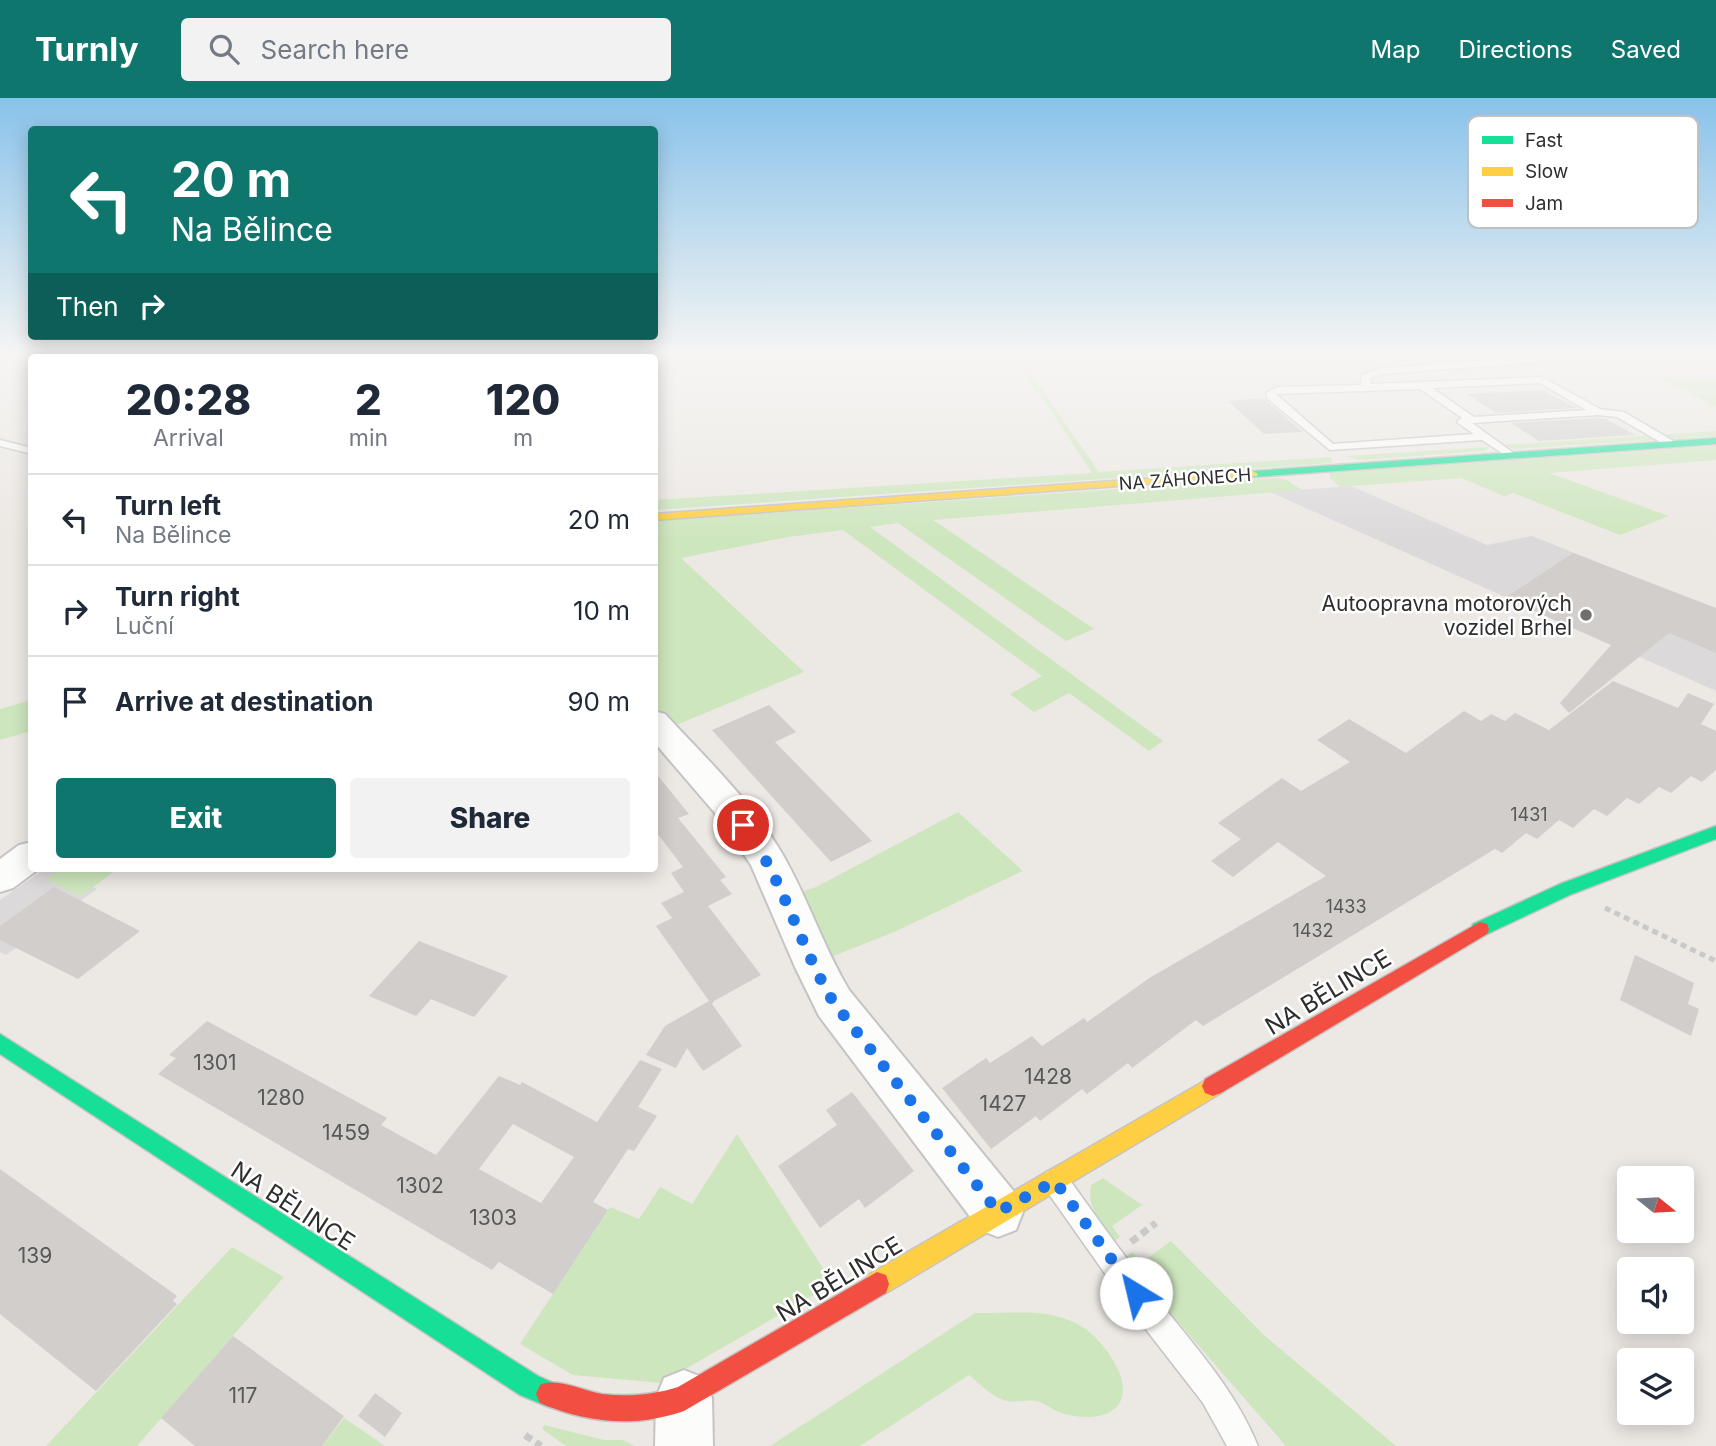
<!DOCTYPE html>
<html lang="en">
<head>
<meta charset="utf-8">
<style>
  :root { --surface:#fff; --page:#f2f2f3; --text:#1f2937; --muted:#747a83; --line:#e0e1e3; --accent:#0f766e }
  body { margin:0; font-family:Inter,sans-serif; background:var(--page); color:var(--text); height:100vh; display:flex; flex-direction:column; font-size:26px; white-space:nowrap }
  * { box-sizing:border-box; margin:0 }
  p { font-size:23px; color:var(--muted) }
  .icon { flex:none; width:38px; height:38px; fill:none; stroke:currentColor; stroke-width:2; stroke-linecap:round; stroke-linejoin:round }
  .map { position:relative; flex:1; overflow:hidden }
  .panel { position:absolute; left:28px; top:256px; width:630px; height:518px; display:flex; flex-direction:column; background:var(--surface); border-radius:7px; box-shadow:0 4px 18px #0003 }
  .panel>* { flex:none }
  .banner { position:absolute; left:28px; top:28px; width:630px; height:214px; border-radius:7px; box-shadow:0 4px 18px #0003; background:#0f766e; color:#fff; overflow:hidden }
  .needle { width:46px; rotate:108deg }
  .tools { position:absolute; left:1617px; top:1068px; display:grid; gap:14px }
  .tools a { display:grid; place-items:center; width:77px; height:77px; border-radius:7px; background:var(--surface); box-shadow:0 4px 18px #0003; font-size:35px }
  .pin { position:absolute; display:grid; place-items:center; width:60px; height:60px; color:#fff; margin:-30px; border:4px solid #fff; border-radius:50%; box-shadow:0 2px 7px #0007 }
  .me { position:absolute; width:77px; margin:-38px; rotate:324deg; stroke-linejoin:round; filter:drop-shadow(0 0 5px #0008) }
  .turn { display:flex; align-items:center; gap:24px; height:147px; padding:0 28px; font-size:32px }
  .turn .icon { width:91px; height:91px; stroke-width:2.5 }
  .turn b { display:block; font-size:49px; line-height:60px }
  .then { display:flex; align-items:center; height:66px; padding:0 28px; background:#0003; gap:14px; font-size:26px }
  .eta { display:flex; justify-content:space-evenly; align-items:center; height:119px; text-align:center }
  .eta b { font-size:42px; font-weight:800; line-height:49px }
  .action { display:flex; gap:14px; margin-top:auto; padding:14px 28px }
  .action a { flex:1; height:80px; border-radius:7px; background:var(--accent); color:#fff; font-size:28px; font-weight:800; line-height:80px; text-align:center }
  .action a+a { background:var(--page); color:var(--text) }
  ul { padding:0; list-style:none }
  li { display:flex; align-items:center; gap:21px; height:91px; padding:0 28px; border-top:2px solid var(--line) }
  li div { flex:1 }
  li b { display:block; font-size:26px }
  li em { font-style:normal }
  header { display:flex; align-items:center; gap:42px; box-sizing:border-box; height:98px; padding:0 35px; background:var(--accent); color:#fff }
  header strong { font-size:33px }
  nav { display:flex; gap:38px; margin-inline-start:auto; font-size:24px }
  .search { width:490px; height:63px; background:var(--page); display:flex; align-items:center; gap:18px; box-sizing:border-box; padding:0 24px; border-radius:7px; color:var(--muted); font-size:26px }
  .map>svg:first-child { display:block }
</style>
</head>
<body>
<header>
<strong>Turnly</strong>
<div class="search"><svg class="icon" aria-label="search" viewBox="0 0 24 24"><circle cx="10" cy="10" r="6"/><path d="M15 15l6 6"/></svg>Search here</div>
<nav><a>Map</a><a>Directions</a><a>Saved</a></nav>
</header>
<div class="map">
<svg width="1716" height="1348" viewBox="0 0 1716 1348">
  <rect width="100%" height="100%" fill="#ece8e4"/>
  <path fill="#dcd9db" d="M 1351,388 L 1487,447 L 1532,438 L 1705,507 L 1716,526 L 1716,593 L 1270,394 Z
    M 46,770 L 97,791 L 6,857 L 0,854 L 0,802 Z"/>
  <path fill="#cee6be" d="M 1298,255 L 1327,255 L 1027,270 L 1099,374 L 1331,359 L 1332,365 L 655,412 L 655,402 L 1092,375 L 1048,308 L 1030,286 L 1023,269 Z
    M 1612,255 L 1665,280 L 1716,282 L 1716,309 Z
    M 1716,333 L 1716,338 L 1514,351 L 1504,347 Z
    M 1716,348 L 1716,362 L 1549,375 L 1669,418 L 1620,437 L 1513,395 L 1504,398 L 1461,380 L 1340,389 L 1330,380 L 1330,375 Z
    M 1489,349 L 1486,353 L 1360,362 L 1345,358 Z
    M 1277,380 L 1287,382 L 1302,392 L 933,422 L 1094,531 L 1066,543 L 898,425 L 870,429 L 1163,643 L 1149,653 L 1069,595 L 1034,614 L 1010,596 L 1042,578 L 843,432 L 788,439 L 681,460 L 804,574 L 674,628 L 655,608 L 655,423 Z
    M 31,602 L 31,633 L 0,642 L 0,611 Z
    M 958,714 L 1023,773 L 894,834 L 826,861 L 798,795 L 816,789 Z
    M 60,770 L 64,772 L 119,770 L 81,798 L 46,782 Z
    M 737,1036 L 833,1186 L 661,1285 L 573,1277 L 520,1246 L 610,1109 L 639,1121 L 660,1089 L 692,1106 Z
    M 1103,1080 L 1142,1107 L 1112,1128 L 1120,1139 L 1113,1144 C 1102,1126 1086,1109 1091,1087 Z
    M 1171,1143 L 1266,1239 L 1396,1348 L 1286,1348 L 1144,1185 L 1125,1159 L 1132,1154 L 1141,1165 Z
    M 232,1149 L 284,1179 L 137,1348 L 46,1348 Z
    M 975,1215 C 1006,1216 1042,1210 1071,1223 C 1087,1229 1097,1240 1107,1253 C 1141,1299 1118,1329 1064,1316 C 1055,1313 1049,1308 1040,1304 C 1030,1300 1019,1305 1008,1303 C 994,1301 980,1286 969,1277 L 860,1348 L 770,1348 Z
    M 344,1320 L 385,1348 L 322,1348 Z
    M 544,1327 L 604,1342 L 622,1342 L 635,1348 L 566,1348 L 542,1331 Z"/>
  <path fill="#d1cecb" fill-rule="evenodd" d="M 1542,292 L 1577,310 L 1496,315 L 1467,296 Z
    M 1263,300 L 1276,311 L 1303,334 L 1264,336 L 1228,303 Z
    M 1598,320 L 1606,321 L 1635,337 L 1539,343 L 1511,325 Z
    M 1573,455 L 1716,510 L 1716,555 L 1669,535 L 1569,615 L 1560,605 L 1611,547 L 1505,500 Z
    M 1613,583 L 1678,610 L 1688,595 L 1714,606 L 1701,626 L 1716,633 L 1716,672 L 1702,684 L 1691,678 L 1671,695 L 1659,689 L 1639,706 L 1627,700 L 1607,718 L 1594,711 L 1573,730 L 1559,722 L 1537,741 L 1526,735 L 1502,755 L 1495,751 L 1203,928 L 1196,922 L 1132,970 L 1128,965 L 1087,996 L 1082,991 L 1040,1023 L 1036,1018 L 991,1051 L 942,990 L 986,960 L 990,965 L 1032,938 L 1042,948 L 1084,920 L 1087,924 L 1151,879 L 1326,778 L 1278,744 L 1233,779 L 1211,763 L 1241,741 L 1218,725 L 1282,680 L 1301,693 L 1350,664 L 1317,642 L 1349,621 L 1406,655 L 1464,613 L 1481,623 L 1491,616 L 1505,623 L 1515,615 L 1549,632 Z
    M 769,607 L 796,634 L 775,644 L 872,743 L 831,764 L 712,632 Z
    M 654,673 L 689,716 L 678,720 L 726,779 L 720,782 L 732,796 L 708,808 L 761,877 L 714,903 L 712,906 L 742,948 L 703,973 L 687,950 L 676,970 L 646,957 L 665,928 L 709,903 L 656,828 L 672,820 L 661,805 L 684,794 L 671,775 L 683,769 L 654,731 Z
    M 54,789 L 140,833 L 78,881 L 0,842 L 0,828 Z
    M 419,843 L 508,878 L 474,919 L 431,901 L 416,918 L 369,898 Z
    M 1635,857 L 1694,885 L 1688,906 L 1699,911 L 1691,938 L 1620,902 Z
    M 207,923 L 387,1020 L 381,1027 L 436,1057 L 499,978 L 520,987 L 522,984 L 597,1024 L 640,962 L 662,971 L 638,1009 L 657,1018 L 634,1053 L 628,1051 L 593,1104 L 608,1112 L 553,1196 L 499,1164 L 492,1172 L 158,976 L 176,960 L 169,957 ZM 513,1026 L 574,1059 L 541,1105 L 479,1071 Z
    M 852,994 L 914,1073 L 865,1110 L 859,1101 L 820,1130 L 778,1068 L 837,1027 L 826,1012 Z
    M 0,1071 L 177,1198 L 173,1203 L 177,1206 L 96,1293 L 0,1216 Z
    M 233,1238 L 344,1318 L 322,1348 L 195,1348 L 161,1320 Z
    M 375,1295 L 402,1315 L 385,1339 L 358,1318 Z"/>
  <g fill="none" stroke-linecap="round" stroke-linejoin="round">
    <g stroke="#c5c4c5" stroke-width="3">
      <path id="lane" d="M 1587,255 L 1613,256 L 1608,259 L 1382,276 L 1370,280 L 1371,286 L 1542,279 L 1600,311 L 1624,314 L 1675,344 L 1675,348 L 1667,348 L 1617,319 L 1598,317 L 1472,325 L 1515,356 L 1515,360 L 1511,361 L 1482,342 L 1330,352 L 1268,301 L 1266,295 L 1277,289 L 1361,287 L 1362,277 L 1381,270 ZM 1540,285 L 1586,312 L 1474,319 L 1432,290 ZM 1420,291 L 1462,320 L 1457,323 L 1458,325 L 1474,336 L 1333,346 L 1276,296 Z
        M 0,342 L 32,350 L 32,356 L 0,348 Z
        M 1055,1070 L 1064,1074 C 1095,1117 1126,1161 1159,1203 C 1196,1250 1235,1292 1258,1348 L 1227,1348 L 1203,1305 L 1127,1207 L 1046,1092 L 1042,1083 L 1046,1074 Z"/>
    </g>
    <g stroke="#c5c4c5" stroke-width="4">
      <path id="street" d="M 654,613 L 665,616 C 705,659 749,701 780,752 C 807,797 822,847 849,892 L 1016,1096 L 1023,1114 L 1016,1132 L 998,1139 L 980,1132 L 819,918 L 795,869 L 751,767 L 715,715 L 654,644 Z
        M 32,744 L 32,770 L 40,770 L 13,790 L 0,794 L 0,761 L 19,747 Z
        M 684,1272 L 704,1280 L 712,1300 L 713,1348 L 655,1348 L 656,1300 L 664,1280 Z"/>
    </g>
    <g stroke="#c5c4c5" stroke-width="3">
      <path id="fast" d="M 1716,340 L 1716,346 L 1253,379 L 1248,376 L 1253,373 Z
        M 1716,728 L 1716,741 L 1572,796 L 1487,836 L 1480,838 L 1473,836 L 1471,831 L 1473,826 L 1560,786 Z
        M 0,936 L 538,1278 L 558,1287 L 562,1296 L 558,1305 L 549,1309 L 520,1297 L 0,956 Z"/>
    </g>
    <g stroke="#c5c4c5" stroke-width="3">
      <path id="slow" d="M 1253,373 L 1258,376 L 1257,378 L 654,422 L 654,416 Z
        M 1213,978 L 1221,981 L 1224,988 L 1221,995 L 886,1195 L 877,1198 L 868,1195 L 865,1186 L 868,1177 Z"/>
    </g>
    <g stroke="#c5c4c5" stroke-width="3">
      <path id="jam" d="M 1480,824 L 1487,826 L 1489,831 L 1487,836 L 1221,995 L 1213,998 L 1205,995 L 1202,988 L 1205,981 Z
        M 877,1174 L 886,1177 L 889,1186 L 886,1195 L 684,1313 C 635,1330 587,1325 540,1305 L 536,1296 L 540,1287 C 557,1279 583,1293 602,1296 C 628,1299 653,1297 678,1289 Z"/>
    </g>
    <path stroke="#c9c9c8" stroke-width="2.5" stroke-dasharray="3.5 2" stroke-linecap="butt" d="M 482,259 L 484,255"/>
    <path stroke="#c9c9c8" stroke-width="5" stroke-dasharray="6 4.5" stroke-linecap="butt" d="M 1605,810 L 1716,863"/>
    <path stroke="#c9c9c8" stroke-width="7" stroke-dasharray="8 5" stroke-linecap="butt" d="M 1131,1144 L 1156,1125
      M 525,1337 L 541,1348"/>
    <use href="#lane" fill="#fcfcfb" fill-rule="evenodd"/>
    <use href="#street" fill="#fcfcfb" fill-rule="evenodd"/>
    <use href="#fast" fill="#16e098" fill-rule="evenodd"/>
    <use href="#slow" fill="#ffcf43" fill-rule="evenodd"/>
    <use href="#jam" fill="#f24e42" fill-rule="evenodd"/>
  </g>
  <linearGradient id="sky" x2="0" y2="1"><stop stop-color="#88c2ea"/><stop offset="0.58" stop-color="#f6f5f3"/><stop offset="1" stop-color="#f6f5f3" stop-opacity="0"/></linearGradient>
  <rect width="1716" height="443" fill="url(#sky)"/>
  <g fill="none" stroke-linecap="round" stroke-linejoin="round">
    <path stroke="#1a73e8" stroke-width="12" stroke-dasharray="0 21.6" d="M 743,727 C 784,781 799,848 834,905 L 998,1114 L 1055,1083 L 1136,1195"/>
  </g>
  <circle fill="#706f6e" stroke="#fff" stroke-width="2.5" cx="1586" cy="517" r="7"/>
  <g text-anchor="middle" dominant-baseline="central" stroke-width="5" stroke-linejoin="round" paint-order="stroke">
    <g font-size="18" fill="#2e2e2e" stroke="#fff">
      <text transform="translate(1185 381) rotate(-4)">NA ZÁHONECH</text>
    </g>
    <g font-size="18" fill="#585857">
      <text x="1529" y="716">1431</text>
      <text x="1346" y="808">1433</text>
      <text x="1313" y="832">1432</text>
    </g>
    <g font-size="21" fill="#2e2e2e" stroke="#fff" text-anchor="end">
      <text x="1572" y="505">Autoopravna motorových<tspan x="1572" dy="24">vozidel Brhel</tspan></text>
    </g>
    <g font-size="21" fill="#585857">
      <text x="215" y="964">1301</text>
      <text x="1048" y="978">1428</text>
      <text x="281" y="999">1280</text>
      <text x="1003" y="1005">1427</text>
      <text x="346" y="1034">1459</text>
      <text x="420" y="1087">1302</text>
      <text x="493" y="1119">1303</text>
      <text x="35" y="1157">139</text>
      <text x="243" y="1297">117</text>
    </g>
    <g font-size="24" fill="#2e2e2e" stroke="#fff">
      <text transform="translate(1328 894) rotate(-31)">NA BĚLINCE</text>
      <text transform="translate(293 1108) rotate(33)">NA BĚLINCE</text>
      <text transform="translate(839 1181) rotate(-31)">NA BĚLINCE</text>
    </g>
  </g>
  <rect x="1468" y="18" width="230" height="112" rx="10" fill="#fff" stroke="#c0c0c0" stroke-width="2"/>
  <rect x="1482" y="38" width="31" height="8" fill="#16e098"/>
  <rect x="1482" y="69" width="31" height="9" fill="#ffcf43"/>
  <rect x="1482" y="101" width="31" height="8" fill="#f24e42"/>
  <g font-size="19" fill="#2e2e2e">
    <text x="1525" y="49">Fast</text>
    <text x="1525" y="80">Slow</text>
    <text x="1525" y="112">Jam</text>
  </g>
</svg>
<div class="tools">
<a><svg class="needle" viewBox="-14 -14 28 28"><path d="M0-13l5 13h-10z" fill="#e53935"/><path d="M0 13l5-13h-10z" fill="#747a83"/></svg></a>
<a><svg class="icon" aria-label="sound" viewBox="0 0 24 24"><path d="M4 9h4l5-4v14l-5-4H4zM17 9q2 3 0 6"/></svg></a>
<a><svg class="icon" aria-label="layers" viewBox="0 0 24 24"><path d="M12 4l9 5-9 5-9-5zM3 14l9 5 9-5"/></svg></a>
</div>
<div class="pin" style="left:743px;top:727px;background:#d93025"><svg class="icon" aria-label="arrive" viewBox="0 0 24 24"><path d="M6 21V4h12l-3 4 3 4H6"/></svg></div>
<svg class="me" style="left:1136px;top:1195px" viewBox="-20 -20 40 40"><circle r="19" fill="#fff"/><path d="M0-13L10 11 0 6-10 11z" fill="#1a73e8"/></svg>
<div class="banner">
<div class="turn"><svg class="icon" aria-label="left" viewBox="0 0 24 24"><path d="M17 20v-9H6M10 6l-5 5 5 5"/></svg><div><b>20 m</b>Na Bělince</div></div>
<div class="then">Then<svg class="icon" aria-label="right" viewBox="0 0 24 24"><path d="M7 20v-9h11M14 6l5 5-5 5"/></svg></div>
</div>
<section class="panel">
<div class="eta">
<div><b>20:28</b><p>Arrival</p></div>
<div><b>2</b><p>min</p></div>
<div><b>120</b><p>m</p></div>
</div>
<ul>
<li><svg class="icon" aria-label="left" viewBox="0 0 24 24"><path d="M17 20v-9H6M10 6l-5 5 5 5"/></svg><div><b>Turn left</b><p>Na Bělince</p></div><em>20 m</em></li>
<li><svg class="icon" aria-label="right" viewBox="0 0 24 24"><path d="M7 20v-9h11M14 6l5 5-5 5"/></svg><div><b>Turn right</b><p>Luční</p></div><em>10 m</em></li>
<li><svg class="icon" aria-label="arrive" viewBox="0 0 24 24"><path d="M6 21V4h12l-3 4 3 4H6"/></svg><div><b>Arrive at destination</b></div><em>90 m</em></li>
</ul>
<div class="action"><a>Exit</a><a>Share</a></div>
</section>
</div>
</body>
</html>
